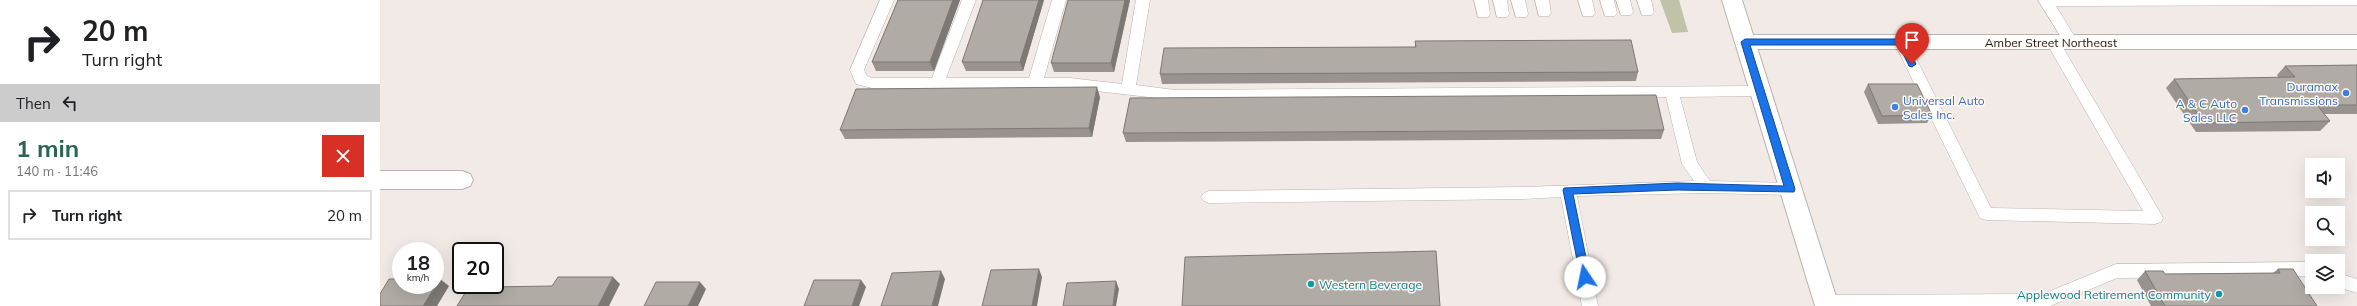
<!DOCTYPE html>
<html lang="en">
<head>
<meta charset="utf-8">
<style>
  :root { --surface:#fff; --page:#f2f2f2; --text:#202124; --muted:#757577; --line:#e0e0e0; --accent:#296651 }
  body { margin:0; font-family:Mulish,sans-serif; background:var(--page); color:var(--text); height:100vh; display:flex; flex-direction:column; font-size:15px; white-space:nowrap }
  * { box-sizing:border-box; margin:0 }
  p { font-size:13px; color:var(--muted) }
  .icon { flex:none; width:22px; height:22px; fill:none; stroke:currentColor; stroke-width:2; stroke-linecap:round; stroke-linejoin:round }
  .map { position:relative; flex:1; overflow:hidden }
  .drawer { display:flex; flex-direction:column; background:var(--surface); width:380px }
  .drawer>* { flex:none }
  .banner { background:#fff; color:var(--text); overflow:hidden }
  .buttons { position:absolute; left:1925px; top:158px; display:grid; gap:8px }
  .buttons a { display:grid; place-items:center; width:40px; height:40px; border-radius:0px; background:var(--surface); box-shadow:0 4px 16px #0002; font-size:20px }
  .speed { position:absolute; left:12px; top:242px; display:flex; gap:8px; font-size:20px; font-weight:700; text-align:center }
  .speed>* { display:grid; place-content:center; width:52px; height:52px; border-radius:50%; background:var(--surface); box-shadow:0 4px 16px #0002; line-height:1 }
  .speed small { font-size:10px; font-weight:400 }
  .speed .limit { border:2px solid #111; border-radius:6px; background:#fff; color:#111 }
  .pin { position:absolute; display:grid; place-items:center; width:34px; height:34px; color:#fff; margin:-41px -17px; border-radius:50% 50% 50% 0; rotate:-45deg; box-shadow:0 0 4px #0007 }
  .pin .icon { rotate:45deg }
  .me { position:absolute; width:44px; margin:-22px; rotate:349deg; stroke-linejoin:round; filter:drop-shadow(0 0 3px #0008) }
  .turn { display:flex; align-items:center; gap:14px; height:84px; padding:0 16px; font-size:18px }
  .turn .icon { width:52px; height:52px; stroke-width:2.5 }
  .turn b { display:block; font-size:28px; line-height:34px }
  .then { display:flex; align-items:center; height:38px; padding:0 16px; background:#0003; gap:8px; font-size:15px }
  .round { display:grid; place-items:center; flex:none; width:42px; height:42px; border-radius:0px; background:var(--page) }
  .overview { display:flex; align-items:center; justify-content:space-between; height:68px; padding:0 16px }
  h1 { font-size:24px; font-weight:700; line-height:30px; color:var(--accent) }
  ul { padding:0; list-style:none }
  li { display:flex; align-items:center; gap:12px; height:50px; margin:0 8px 6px; padding:0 8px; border:2px solid var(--line); border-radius:0px }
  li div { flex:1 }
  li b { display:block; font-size:15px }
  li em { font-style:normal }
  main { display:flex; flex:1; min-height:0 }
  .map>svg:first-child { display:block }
</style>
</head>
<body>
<main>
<section class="drawer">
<div class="banner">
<div class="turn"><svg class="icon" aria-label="right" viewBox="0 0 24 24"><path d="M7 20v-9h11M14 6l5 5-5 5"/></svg><div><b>20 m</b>Turn right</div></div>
<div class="then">Then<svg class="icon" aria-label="left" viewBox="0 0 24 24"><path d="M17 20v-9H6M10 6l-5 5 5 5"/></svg></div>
</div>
<div class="overview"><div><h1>1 min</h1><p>140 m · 11:46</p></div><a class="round" style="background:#d93025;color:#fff"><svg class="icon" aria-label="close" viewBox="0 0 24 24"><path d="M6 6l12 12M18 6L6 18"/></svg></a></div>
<ul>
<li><svg class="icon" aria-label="right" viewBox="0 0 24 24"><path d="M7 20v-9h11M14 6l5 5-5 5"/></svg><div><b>Turn right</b></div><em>20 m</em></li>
</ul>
</section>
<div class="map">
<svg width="1977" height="306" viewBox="0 0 1977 306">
  <rect width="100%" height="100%" fill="#f2eae6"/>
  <path fill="#c0c3a7" d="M 1280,0 L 1299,0 L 1308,32 L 1292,33 Z"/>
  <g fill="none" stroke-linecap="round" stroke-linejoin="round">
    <g stroke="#bab3ae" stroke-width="1">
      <path id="service" d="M 500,0 L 514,0 L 484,70 L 487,76 L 492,78 L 552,78 L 582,0 L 596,0 L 566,78 L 649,78 L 672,0 L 686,0 L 664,78 L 690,78 L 742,84 L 756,0 L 770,0 L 756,85 L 795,90 L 1380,86 L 1385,87 L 1387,91 L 1385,95 L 1380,96 L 1300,97 L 1317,162 L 1330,181 L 1410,183 L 1415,185 L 1418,189 L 1415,193 L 1410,195 L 1326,193 L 1197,196 L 1218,306 L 1202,306 L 1181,197 L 1143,199 L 829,203 L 824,201 L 821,197 L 824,193 L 829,191 L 1143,187 L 1314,181 L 1302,164 L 1286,97 L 795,100 L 690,88 L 492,88 L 476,84 L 470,70 Z
        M 1094,0 L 1108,0 L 1110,14 L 1108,17 L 1098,17 Z
        M 1113,0 L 1127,0 L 1129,14 L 1127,17 L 1117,17 Z
        M 1131,0 L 1145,0 L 1148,14 L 1146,17 L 1136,17 Z
        M 1155,0 L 1169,0 L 1171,13 L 1169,16 L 1159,16 Z
        M 1198,0 L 1212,0 L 1215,13 L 1213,16 L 1203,16 Z
        M 1220,0 L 1234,0 L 1237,13 L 1235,16 L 1225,16 Z
        M 1236,0 L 1250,0 L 1253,12 L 1251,15 L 1241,15 Z
        M 1257,0 L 1271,0 L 1274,12 L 1272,15 L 1262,15 Z
        M 1658,0 L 1977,0 L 1977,5 L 1676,6 L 1698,42 L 1691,47 L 1686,45 Z
        M 1521,37 L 1528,42 L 1611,208 L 1763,211 L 1666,42 L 1673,37 L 1678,39 L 1781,214 L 1783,218 L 1781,222 L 1775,224 L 1606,220 L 1600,218 L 1514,42 Z
        M 1924,262 L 1932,265 L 1932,279 L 1924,276 L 1737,278 L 1670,306 L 1439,306 L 1437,302 L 1439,297 L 1445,295 L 1663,294 L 1736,264 Z
        M 1958,273 L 1977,279 L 1977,293 L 1958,287 Z"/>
    </g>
    <g stroke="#bab3ae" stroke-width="2">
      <path id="minor" d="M 1365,35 L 1977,35 L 1977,49 L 1365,49 L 1358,47 L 1355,42 L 1358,37 Z
        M 0,171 L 82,171 L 90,174 L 93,180 L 90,186 L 82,189 L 0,189 Z"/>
    </g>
    <g stroke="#bab3ae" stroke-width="2">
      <path id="primary" d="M 1342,0 L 1362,0 L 1459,306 L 1435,306 Z"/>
    </g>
    <use href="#service" fill="#fff" fill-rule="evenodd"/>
    <use href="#minor" fill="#fff" fill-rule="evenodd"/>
    <use href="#primary" fill="#fff" fill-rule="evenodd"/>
  </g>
  <path fill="#98938e" d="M 518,0 L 580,0 L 554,71 L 496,71 L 492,62 Z
    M 664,0 L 643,71 L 586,71 L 582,62 Z
    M 750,0 L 734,72 L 674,72 L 671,63 Z
    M 1035,41 L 1258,72 L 1256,81 L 782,84 L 780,74 L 1035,47 Z
    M 1977,65 L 1977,114 L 1944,114 L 1950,121 L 1940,131 L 1816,132 L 1786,88 L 1794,79 L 1899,78 L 1897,75 L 1905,66 Z
    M 1488,84 L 1552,115 L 1547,123 L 1498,124 L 1484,92 Z
    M 720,97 L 712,137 L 465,139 L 460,130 Z
    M 1284,130 L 1281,139 L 746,142 L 743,133 Z
    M 1898,269 L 1937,306 L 1771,306 L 1757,280 L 1765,271 L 1785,274 L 1893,273 Z"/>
  <path fill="#7c7874" d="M 573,0 L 580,0 L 554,71 L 550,62 Z
    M 659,0 L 664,0 L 643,71 L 640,62 Z
    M 745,0 L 750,0 L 734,72 L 731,63 Z
    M 717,87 L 720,97 L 712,137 L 709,128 Z
    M 659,269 L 662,277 L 657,306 L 652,306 Z
    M 561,271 L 565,279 L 558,306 L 552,306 Z
    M 115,276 L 124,284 L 117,294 L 109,287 L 110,285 L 115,285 Z
    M 233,277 L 240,284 L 229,306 L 218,306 Z
    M 60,279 L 69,286 L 57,306 L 43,306 Z
    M 481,280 L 486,287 L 479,306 L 472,306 Z
    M 736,281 L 739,289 L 736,306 L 733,306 Z
    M 320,282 L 326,289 L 318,306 L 308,306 Z"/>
  <path fill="#b1aba5" stroke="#7c7874" d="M 518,0 L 573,0 L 550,62 L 492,62 Z
    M 603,0 L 659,0 L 640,62 L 582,62 Z
    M 688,0 L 745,0 L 731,63 L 671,63 Z
    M 1251,40 L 1258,72 L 780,74 L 784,48 L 1036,47 L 1035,41 Z
    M 1977,65 L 1977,105 L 1937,105 L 1950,121 L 1824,123 L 1794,79 L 1915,77 L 1905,66 Z
    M 1488,84 L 1537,84 L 1552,115 L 1502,116 Z
    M 717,87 L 709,128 L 460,130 L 476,89 Z
    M 1276,95 L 1284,130 L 743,133 L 750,98 Z
    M 1056,251 L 1060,306 L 802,306 L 805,257 Z
    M 659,269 L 652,306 L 602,306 L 611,270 Z
    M 1898,269 L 1913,269 L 1937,306 L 1785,306 L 1765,271 L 1783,271 L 1785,274 L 1900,273 Z
    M 561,271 L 552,306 L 501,306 L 512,273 Z
    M 178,277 L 233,277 L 218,306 L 77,306 L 90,285 L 110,285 L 109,287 L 172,286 Z
    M 9,279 L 21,279 L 21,285 L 55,285 L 55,279 L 60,279 L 43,306 L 0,306 L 0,294 Z
    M 434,280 L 481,280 L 472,306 L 424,306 Z
    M 736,281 L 733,306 L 683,306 L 687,283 Z
    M 276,282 L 320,282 L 308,306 L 264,306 Z"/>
  <path fill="#1a73e8" stroke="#114b97" d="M 1365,39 L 1522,39 L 1524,40 L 1536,64 L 1532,67 L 1529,66 L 1519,45 L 1370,45 L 1415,189 L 1414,192 L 1297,190 L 1193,194 L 1210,277 L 1205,281 L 1201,280 L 1183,190 L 1184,188 L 1297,183 L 1404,186 L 1361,42 Z"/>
  <g fill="#3f7fe0" stroke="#fef8f4" stroke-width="1.5">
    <circle cx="1966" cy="93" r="4"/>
    <circle cx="1515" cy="107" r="4"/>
    <circle cx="1865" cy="110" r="4"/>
  </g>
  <g fill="#0f9aa8" stroke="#fef8f4" stroke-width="1.5">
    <circle cx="931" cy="284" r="4"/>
    <circle cx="1839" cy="294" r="4"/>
  </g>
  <g text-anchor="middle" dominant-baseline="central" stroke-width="3" stroke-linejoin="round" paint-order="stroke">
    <g font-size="12" fill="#1c1a18" stroke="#fef8f4">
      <text x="1671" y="42">Amber Street Northeast</text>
    </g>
    <g font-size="12" fill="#366cbe" stroke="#fef8f4" text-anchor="end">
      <text x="1958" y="86">Duramax<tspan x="1958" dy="14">Transmissions</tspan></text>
      <text x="1523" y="100" text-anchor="start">Universal Auto<tspan x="1523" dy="14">Sales Inc.</tspan></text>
      <text x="1857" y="103">A &amp; C Auto<tspan x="1857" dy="14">Sales LLC</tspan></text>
    </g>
    <g font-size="12" fill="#0d838f" stroke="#fef8f4" text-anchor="start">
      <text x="939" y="284">Western Beverage</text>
      <text x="1831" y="294" text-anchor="end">Applewood Retirement Community</text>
    </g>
  </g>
</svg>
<div class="buttons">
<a><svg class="icon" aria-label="sound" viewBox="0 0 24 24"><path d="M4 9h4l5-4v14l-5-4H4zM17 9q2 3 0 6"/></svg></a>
<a><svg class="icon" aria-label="search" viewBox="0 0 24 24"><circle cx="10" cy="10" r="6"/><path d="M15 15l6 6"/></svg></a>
<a><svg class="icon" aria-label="layers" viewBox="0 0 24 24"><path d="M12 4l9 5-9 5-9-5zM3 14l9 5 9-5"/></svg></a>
</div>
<div class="speed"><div>18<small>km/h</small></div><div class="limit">20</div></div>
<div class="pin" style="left:1532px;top:64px;background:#d93025"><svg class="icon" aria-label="arrive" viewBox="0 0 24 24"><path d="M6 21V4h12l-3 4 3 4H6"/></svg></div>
<svg class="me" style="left:1205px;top:277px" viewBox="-20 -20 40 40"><circle r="19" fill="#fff"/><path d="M0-13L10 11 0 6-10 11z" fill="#1a73e8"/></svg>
</div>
</main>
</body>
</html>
